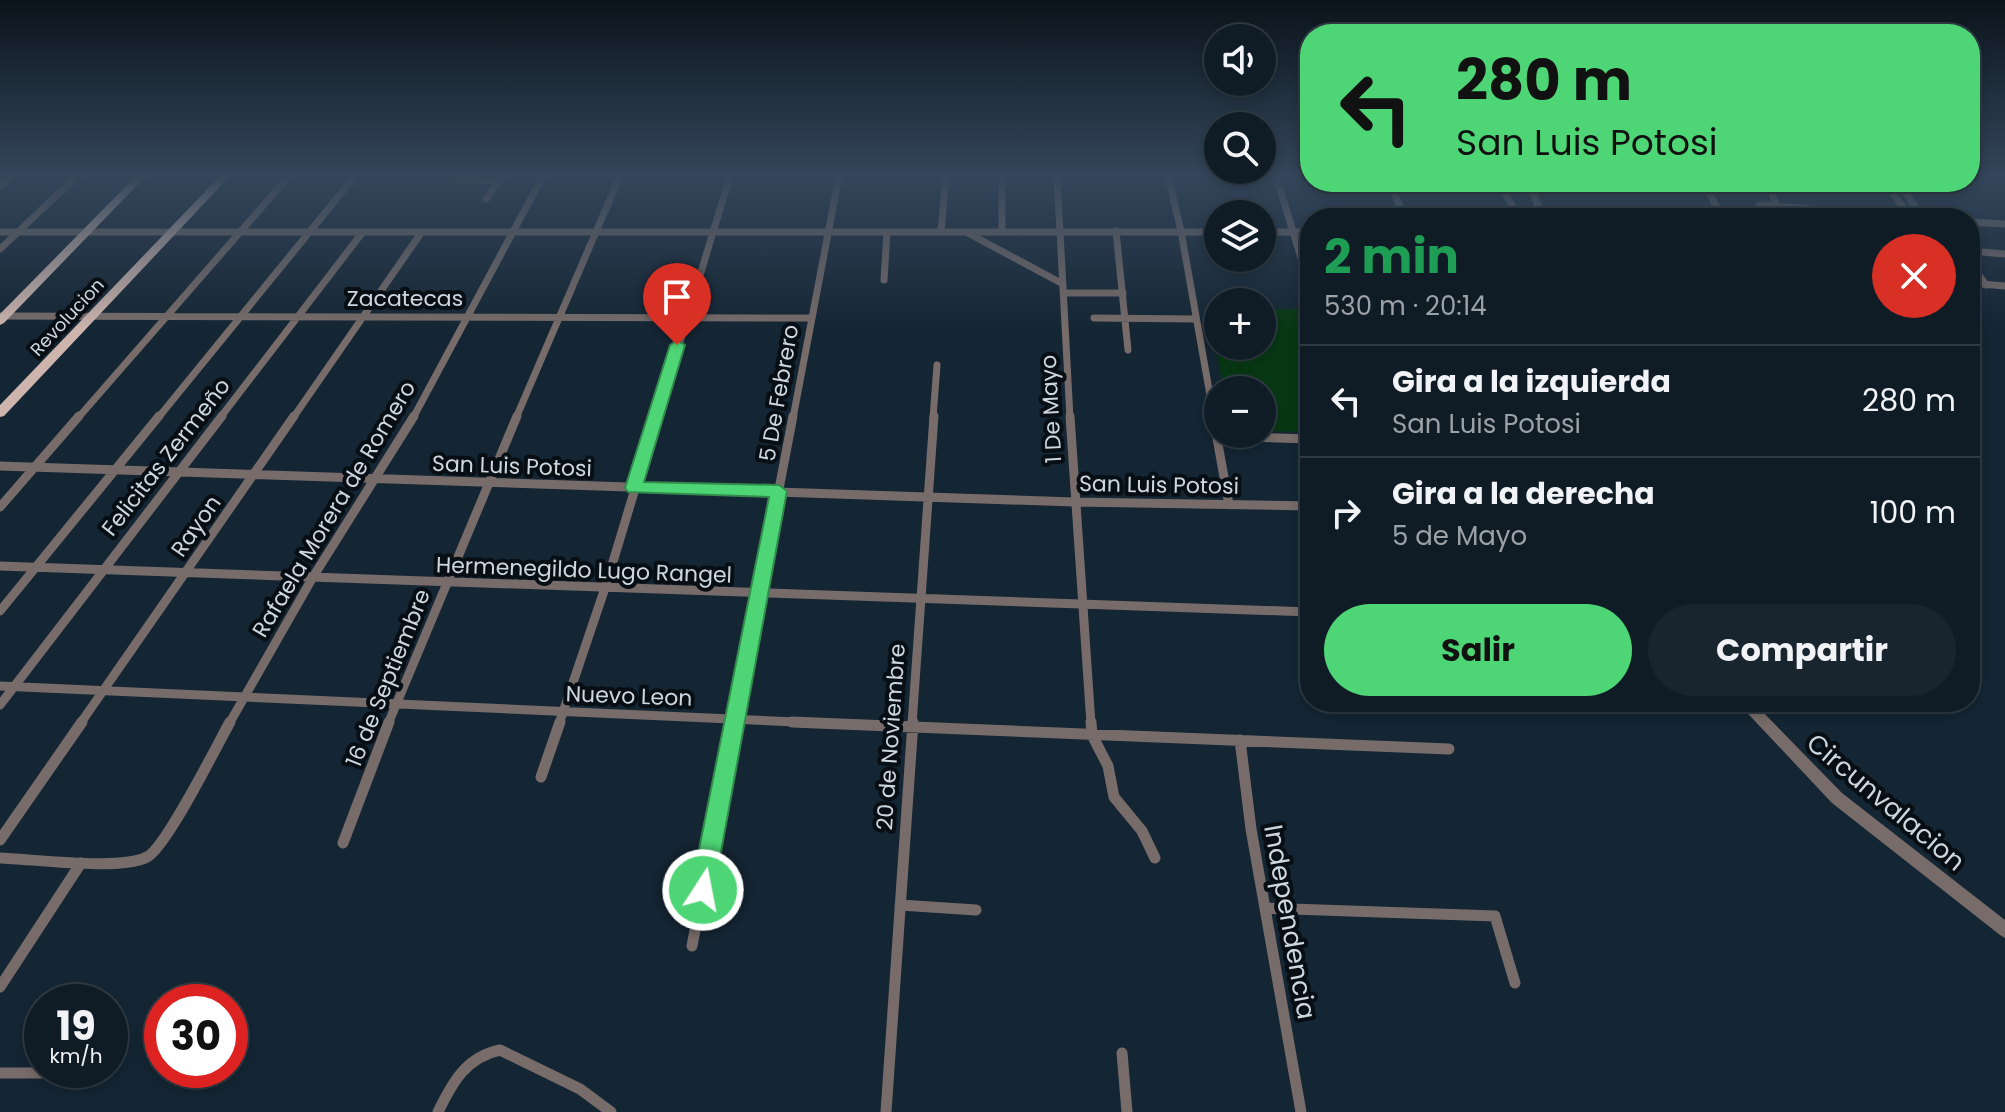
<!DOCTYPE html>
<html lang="es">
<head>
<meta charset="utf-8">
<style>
  :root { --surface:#0f1c26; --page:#18252e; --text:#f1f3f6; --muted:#9ba1a7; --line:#2f3a43; --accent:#4ed676 }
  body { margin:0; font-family:Poppins,sans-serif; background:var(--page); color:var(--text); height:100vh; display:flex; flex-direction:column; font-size:30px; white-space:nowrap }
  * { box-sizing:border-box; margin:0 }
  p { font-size:26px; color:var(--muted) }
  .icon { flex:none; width:44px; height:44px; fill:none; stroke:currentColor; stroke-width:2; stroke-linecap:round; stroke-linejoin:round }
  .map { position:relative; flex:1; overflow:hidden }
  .sheet { position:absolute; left:1300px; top:208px; width:680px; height:504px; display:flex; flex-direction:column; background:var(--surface); border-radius:32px; box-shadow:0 4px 12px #0003,0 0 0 2px var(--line) }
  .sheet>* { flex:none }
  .banner { position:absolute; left:1300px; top:24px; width:680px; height:168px; border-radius:32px; box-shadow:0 4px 12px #0003,0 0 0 2px var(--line); background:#4ed676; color:#111; overflow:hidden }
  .tools { position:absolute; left:1204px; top:24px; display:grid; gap:16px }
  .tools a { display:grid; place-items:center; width:72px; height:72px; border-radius:50%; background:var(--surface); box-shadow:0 4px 12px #0003,0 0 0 2px var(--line); font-size:40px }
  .speed { position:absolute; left:24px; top:984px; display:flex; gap:16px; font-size:40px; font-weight:700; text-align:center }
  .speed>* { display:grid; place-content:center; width:104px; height:104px; border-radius:50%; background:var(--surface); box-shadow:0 4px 12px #0003,0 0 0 2px var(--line); line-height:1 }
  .speed small { font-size:20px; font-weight:400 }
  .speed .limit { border:12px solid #d22; background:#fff; color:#111 }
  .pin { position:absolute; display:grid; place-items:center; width:68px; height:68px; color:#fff; margin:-82px -34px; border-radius:50% 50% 50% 0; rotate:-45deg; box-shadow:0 0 8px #0007 }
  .pin .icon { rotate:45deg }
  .me { position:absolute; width:88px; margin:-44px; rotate:11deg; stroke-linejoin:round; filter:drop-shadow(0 0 6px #0008) }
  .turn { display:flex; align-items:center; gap:28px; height:168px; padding:0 24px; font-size:36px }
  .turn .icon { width:104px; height:104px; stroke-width:2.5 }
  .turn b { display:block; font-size:56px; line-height:68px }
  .round { display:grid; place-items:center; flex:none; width:84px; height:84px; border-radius:42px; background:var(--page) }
  .headline { display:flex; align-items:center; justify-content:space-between; height:136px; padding:0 24px }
  h1 { font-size:48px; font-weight:700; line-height:60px; color:#1e9e55 }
  .cta { display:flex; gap:16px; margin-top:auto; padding:16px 24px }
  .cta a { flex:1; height:92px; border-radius:48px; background:var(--accent); color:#111; font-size:32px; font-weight:700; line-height:92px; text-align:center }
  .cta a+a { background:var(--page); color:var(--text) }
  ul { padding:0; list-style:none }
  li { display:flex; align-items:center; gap:24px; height:112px; padding:0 24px; border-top:2px solid var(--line) }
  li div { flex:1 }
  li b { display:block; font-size:30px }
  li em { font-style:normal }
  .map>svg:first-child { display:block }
</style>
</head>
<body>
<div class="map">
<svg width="2005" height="1112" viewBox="0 0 2005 1112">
  <rect width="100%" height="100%" fill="#142533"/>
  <path fill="#073813" d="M 1207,308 L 1218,308 L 1218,346 L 1262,346 L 1262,309 L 1310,309 L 1310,432 L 1262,431 L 1262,390 L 1224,390 Z"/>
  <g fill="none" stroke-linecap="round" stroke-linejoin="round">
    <path stroke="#776c69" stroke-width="7" d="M 1002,176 L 1002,232
      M 1057,176 L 1070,418
      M 1168,176 L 1181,231 L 1214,418
      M 1276,176 L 1310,287
      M 453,179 L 498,181
      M 1389,182 L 1405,218
      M 1499,182 L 1519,218
      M 1704,182 L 1722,218
      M 1767,182 L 1777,206 L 1777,218
      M 1849,182 L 1868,183
      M 1885,182 L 1910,217
      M 1898,182 L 1923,218
      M 0,187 L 12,176
      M 486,199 L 503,176
      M 1764,218 L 1758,208 L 1760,205 L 1922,218
      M 1970,222 L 2005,224
      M 1116,231 L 1128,350
      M 0,232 L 1218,232
      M 941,232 L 946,176
      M 966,232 L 1063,284
      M 1262,232 L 1310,232
      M 0,249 L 77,176
      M 1970,251 L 2005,254
      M 1970,263 L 1986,285
      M 884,280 L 887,232
      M 1970,283 L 2005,286
      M 1064,293 L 1123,293
      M 0,316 L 810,318
      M 1094,318 L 1196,319
      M 78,418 L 289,176
      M 158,418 L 355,176
      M 220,418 L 362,233
      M 293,418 L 421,233
      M 413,418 L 543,176
      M 516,418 L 620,176
      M 657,418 L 730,176
      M 793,418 L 839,176
      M 933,418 L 937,365"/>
    <path stroke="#776c69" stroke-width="9" d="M 1070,416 L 1091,724
      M 1213,416 L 1229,505
      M 1217,436 L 1310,439
      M 0,466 L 1074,502 L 1310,506
      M 0,507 L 79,416
      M 0,566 L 1310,612
      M 0,611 L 159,416
      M 0,686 L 841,724
      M 0,705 L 222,416
      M 80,724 L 294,416
      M 229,724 L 313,577 L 414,416
      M 388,724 L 517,416
      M 559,724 L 606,585 L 657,416
      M 734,724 L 793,416
      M 912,724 L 934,416"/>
    <path stroke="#776c69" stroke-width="11" d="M 792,722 L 1449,749
      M 1091,722 L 1092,735 L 1108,766 L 1114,797 L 1142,831 L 1155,858
      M 1240,740 L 1251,829 L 1301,1112
      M 541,777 L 560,722
      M 0,840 L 82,722
      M 343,843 L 389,722
      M 0,858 C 33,859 120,871 147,857 C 166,848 216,747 230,722
      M 900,905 L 976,910
      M 1265,908 L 1495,916 L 1515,983
      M 692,946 L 735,722
      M 0,987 L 81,863
      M 1122,1053 L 1127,1112
      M 0,1073 L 61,1073
      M 438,1112 C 452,1083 466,1057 500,1050 L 580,1089 L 611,1112
      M 886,1112 L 913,722"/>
    <path fill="#776c69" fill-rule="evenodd" d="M 1526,182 L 1534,182 L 1546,218 L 1538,218 Z
      M 1737,702 L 1753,702 L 1842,793 L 2005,920 L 2005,938 L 2000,935 L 1832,803 Z"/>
    <path fill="#cdb5ae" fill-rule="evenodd" d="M 136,176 L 146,176 L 4,323 L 0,325 L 0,314 Z
      M 220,176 L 230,176 L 4,416 L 0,417 L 0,405 Z"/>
  </g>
  <linearGradient id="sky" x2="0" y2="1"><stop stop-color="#0b141c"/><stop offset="0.53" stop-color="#34465b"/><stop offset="1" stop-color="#34465b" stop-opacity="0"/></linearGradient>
  <rect width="2005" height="331" fill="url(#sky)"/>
  <path fill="#4ed676" stroke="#338b4d" stroke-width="2" d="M 677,340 L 685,345 L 644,482 L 779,485 L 787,491 L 714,890 L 711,898 L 703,901 L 694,898 L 691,890 L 769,497 L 628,492 L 625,488 L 670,345 Z"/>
  <g text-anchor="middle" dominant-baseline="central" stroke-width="8" stroke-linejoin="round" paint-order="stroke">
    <g font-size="18" fill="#cdd7e0" stroke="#070e14">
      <text transform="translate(67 317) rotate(-47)">Revolucion</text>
    </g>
    <g font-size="22" fill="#cdd7e0" stroke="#070e14">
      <text x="405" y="298">Zacatecas</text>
      <text transform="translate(779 393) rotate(-80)">5 De Febrero</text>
      <text transform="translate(1051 409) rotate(-93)">1 De Mayo</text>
      <text transform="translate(166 457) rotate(-52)">Felicitas Zermeño</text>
      <text transform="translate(512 466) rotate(2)">San Luis Potosi</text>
      <text transform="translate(1159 485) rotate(1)">San Luis Potosi</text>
      <text transform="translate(334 509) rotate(-59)">Rafaela Morera de Romero</text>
      <text transform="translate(196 526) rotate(-55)">Rayon</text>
      <text transform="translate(584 570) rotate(2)">Hermenegildo Lugo Rangel</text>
      <text transform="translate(388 678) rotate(-68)">16 de Septiembre</text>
      <text transform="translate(629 696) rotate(2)">Nuevo Leon</text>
      <text transform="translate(891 737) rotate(-86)">20 de Noviembre</text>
    </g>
    <g font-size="26" fill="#cdd7e0" stroke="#070e14">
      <text transform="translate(1886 802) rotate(40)">Circunvalacion</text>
      <text transform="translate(1290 922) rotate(80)">Independencia</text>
    </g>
  </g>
</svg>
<div class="tools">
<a><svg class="icon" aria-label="sound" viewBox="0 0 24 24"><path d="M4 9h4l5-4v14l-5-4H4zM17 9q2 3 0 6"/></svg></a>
<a><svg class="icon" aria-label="search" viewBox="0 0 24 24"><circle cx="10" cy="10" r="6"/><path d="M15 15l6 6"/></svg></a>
<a><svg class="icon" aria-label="layers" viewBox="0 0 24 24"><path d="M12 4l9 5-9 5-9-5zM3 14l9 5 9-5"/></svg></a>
<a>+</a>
<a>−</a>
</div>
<div class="speed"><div>19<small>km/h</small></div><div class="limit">30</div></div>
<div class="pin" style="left:677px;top:345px;background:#d93025"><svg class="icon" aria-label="arrive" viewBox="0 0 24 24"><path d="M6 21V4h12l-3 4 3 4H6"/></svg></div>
<svg class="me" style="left:703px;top:890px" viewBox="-20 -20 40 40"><circle r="17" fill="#4ed676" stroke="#fff" stroke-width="3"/><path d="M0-11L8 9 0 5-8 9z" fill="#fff"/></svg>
<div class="banner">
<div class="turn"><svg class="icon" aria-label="left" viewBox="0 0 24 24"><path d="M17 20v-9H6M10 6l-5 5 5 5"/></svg><div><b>280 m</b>San Luis Potosi</div></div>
</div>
<section class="sheet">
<div class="headline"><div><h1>2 min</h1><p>530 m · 20:14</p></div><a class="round" style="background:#d93025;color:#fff"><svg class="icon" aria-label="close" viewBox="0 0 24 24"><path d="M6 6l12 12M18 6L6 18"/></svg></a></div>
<ul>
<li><svg class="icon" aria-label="left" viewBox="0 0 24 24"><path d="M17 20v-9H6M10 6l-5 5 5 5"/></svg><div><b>Gira a la izquierda</b><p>San Luis Potosi</p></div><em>280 m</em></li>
<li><svg class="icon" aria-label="right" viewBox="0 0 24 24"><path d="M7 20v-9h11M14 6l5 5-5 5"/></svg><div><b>Gira a la derecha</b><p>5 de Mayo</p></div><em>100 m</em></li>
</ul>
<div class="cta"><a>Salir</a><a>Compartir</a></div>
</section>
</div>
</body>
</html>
